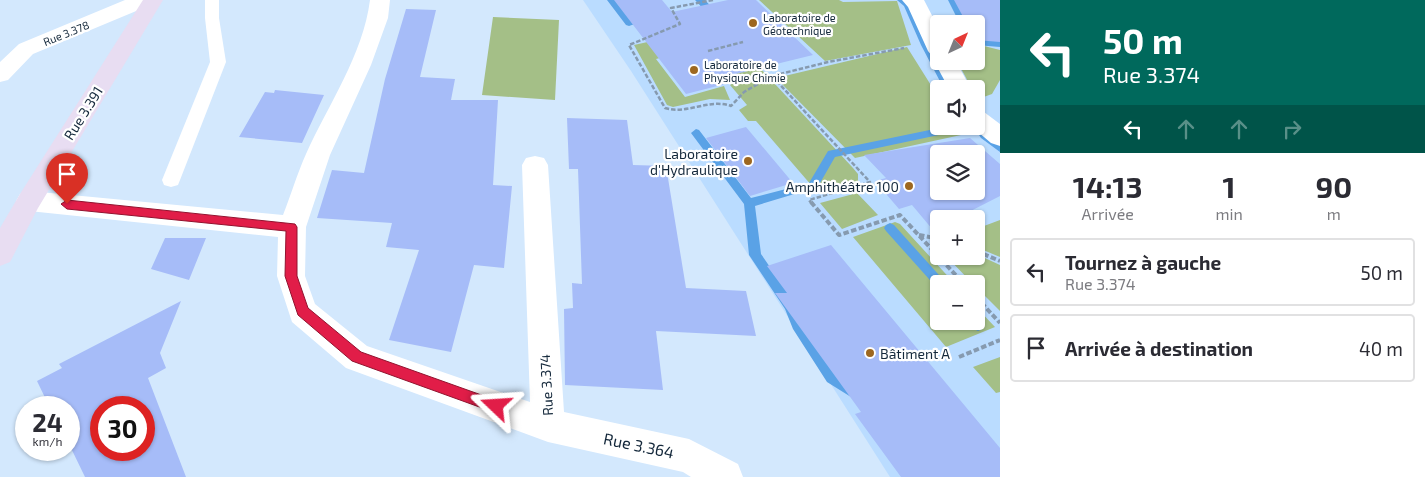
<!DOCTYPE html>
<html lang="fr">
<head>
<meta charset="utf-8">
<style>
  :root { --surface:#fff; --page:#f2f2f3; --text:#2b2b33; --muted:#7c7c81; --line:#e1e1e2 }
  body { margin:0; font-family:"Exo 2",sans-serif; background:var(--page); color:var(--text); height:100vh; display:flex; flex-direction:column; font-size:19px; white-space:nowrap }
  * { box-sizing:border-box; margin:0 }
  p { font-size:16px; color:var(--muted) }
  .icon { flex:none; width:28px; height:28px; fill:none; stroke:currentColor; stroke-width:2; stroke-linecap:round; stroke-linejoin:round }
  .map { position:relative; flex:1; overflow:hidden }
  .details { display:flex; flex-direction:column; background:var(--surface); width:425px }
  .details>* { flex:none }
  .banner { background:#00695c; color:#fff; overflow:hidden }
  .needle { width:32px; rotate:43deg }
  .controls { position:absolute; left:930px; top:15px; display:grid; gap:10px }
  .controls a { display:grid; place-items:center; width:55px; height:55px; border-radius:5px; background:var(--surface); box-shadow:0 1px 4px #0004; font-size:25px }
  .speed { position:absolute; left:15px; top:396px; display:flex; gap:10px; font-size:25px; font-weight:700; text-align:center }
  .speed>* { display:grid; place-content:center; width:65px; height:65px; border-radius:50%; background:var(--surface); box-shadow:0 1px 4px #0004; line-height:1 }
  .speed small { font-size:12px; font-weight:400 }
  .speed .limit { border:8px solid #d22; background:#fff; color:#111 }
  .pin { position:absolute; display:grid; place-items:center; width:42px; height:42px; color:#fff; margin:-51px -21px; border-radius:50% 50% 50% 0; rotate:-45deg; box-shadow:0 0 5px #0007 }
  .pin .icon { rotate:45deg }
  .me { position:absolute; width:55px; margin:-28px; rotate:290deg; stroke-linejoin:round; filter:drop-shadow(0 0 4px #0008) }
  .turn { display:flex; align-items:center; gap:18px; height:105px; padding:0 20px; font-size:22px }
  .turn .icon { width:65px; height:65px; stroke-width:2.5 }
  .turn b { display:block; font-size:35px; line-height:42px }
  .lanes { display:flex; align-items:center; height:48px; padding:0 20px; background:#0003; justify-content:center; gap:25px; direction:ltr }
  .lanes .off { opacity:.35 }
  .eta { display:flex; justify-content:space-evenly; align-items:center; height:85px; text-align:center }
  .eta b { font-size:30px; font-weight:700; line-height:35px }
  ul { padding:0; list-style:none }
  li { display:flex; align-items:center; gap:15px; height:68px; margin:0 10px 8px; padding:0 10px; border:2px solid var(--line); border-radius:5px }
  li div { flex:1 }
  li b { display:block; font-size:19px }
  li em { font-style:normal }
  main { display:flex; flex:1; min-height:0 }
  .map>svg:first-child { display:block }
</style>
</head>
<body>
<main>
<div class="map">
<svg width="1000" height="477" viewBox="0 0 1000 477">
  <rect width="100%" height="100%" fill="#d3e8fd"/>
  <path fill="#badcff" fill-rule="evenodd" d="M 583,0 L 1000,0 L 1000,477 L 890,477 L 631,71 ZM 939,24 L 976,24 L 976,61 L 939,61 ZM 939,89 L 976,89 L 976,126 L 939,126 ZM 939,154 L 976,154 L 976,191 L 939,191 ZM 939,219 L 976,219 L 976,256 L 939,256 ZM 939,284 L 976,284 L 976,321 L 939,321 Z"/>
  <path fill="#a4bf87" d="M 759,0 L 839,0 L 843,2 L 897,1 L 911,45 L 825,61 Z
    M 493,17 L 559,20 L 555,100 L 482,95 Z
    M 679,35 L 694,49 L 656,59 L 685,97 L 724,86 L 730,100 L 710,99 L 673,107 L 667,105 L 634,45 Z
    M 976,44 L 1000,50 L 1000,80 L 992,94 L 978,99 L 976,89 L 972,89 L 957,61 L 976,61 Z
    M 907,47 L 939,98 L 939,126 L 956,126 L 961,135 L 855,158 L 776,78 Z
    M 736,48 L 762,70 L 853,168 L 858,174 L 858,181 L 818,193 L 756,121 L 748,121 L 739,110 L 747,105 L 730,85 L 733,83 L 715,62 Z
    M 857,193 L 878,215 L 842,229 L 820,203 Z
    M 1000,220 L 1000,257 L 976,247 L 976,229 Z
    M 895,222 L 900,224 L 955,284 L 939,284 L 939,321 L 976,321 L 976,307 L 995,327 L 946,347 L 853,237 Z
    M 976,254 L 1000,265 L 1000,311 L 976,287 L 976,284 L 973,284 L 946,256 L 976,256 Z
    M 1000,357 L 1000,392 L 996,393 L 973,367 Z"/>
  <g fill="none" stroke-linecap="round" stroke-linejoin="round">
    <path fill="#5aa2e6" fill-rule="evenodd" d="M 607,0 L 615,0 L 631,20 L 645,17 L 649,19 L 629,26 L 626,25 Z
      M 695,0 L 705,0 L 717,13 L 717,17 L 711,17 Z
      M 897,0 L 906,0 L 912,5 L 929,45 L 953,89 L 944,89 L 921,45 L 904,6 Z
      M 948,0 L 956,0 L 968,24 L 960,24 Z
      M 976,39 L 1000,41 L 1000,47 L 976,45 Z
      M 949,126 L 972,126 L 967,129 L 835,157 L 816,190 L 801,192 L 755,206 L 761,254 L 794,302 L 802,322 L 837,372 L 856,385 L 858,390 L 856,395 L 851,397 L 827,382 L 793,329 L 785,309 L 749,255 L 744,204 L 691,133 L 696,129 L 699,130 L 751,198 L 809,183 L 828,151 Z
      M 984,131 L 1000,143 L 1000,152 L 981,138 L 979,135 L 981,132 Z
      M 890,223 L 894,225 L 947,284 L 939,284 L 939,288 L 937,288 L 886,231 L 884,228 L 886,225 Z
      M 976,316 L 979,317 L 984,325 L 982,329 L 978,331 L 974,329 L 969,321 L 976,321 Z"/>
  </g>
  <path fill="#a6bcf8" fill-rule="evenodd" d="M 614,0 L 662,0 L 672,12 L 728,0 L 756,0 L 813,55 L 728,76 L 733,82 L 686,94 Z
    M 954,0 L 1000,0 L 1000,42 L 976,40 L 976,24 L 967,24 Z
    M 406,9 L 436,10 L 420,77 L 455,79 L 451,100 L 498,100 L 493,185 L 512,186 L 504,268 L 474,265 L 451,352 L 389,340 L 419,250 L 386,247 L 392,223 L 317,218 L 332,170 L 364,173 L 385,79 Z
    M 275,90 L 324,95 L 302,143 L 239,137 L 265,92 L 274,93 Z
    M 567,118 L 627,120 L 633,165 L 666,166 L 686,288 L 746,291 L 756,336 L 656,331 L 663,390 L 565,385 L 564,309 L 573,308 L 572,283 L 582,284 L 578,169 L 569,169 Z
    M 746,127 L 793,183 L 750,196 L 706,138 Z
    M 970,138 L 1000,164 L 1000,196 L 955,219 L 939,219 L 939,227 L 933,230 L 912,205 L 899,209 L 875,181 L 886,178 L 864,155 ZM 939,154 L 976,154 L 976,191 L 939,191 Z
    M 165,238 L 206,238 L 189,280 L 151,269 Z
    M 831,245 L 1000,448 L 1000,477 L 901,477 L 855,414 L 861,412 L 775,293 L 787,293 L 767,266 Z
    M 181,301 L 160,353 L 166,368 L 148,378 L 186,477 L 85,477 L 69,444 L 69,408 L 50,408 L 37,381 L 62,368 L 59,364 ZM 101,408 L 144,408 L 144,450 L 101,450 Z"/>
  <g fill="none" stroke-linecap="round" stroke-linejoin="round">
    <path stroke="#869aaf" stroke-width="2.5" stroke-dasharray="4.5 2" stroke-linecap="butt" d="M 713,0 L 671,8 L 680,24 L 629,45 L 665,108 C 687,115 709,98 731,106 L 744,92 L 772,76
      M 708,51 L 743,42
      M 812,204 L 809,200 L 870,182 L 772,76 L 828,62 L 904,48"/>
    <path stroke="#869aaf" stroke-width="4" stroke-dasharray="5.5 2.5" stroke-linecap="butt" d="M 811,202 L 839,235 L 900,215 L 964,284
      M 919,235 L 939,239
      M 976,251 L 1000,261
      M 976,297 L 1000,323
      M 959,357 L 1000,340"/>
    <path fill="#fff" fill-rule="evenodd" d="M 205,0 L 219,0 L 219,18 L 226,62 L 180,180 L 178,185 L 171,187 L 164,185 L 162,180 L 210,62 L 205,18 Z"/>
    <path fill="#fff" fill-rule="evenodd" d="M 125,0 L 145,0 L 141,9 L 33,54 L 8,80 L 0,82 L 0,62 L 19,44 Z
      M 370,0 L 390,0 L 388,18 L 371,65 L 330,155 L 306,227 L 305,276 L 315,304 L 367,346 L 530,402 L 522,165 L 526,158 L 535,156 L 544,158 L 548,165 L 564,412 L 689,439 L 738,464 L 743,477 L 691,477 L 683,472 L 548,442 L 346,368 L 292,322 L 277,276 L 278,237 L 29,211 L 20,208 L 16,201 L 20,194 L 29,191 L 283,215 C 291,195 297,174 306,154 C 328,105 363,55 370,0 Z
      M 902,0 L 924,0 L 939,29 L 939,61 L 956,61 L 971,89 L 949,89 L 934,61 L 937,57 L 932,56 L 928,51 L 908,7 Z
      M 976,110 L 984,112 L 1000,124 L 1000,146 L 991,143 L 971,126 L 976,126 Z"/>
    <path fill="#e8ddf2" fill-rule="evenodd" d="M 143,0 L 163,0 L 38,208 L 10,262 L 0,266 L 0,228 L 20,194 Z"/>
  </g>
  <path fill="#e11d48" stroke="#92132f" d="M 67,200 L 295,224 L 297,227 L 297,276 L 308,308 L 361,352 L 501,402 L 503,406 L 501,411 L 496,413 L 352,361 L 298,315 L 285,276 L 286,231 L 67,209 L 61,204 Z"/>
  <g fill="#9d6720" stroke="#fff" stroke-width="2">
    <circle cx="753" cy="23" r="5"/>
    <circle cx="694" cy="70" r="5"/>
    <circle cx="748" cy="161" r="5"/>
    <circle cx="909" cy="186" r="5"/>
    <circle cx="870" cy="353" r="5"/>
  </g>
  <g text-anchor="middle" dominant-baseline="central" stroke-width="4.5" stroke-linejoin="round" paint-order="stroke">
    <g font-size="11" fill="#14283b" stroke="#fff" text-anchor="start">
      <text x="763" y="17">Laboratoire de<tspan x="763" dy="13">Géotechnique</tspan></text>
      <text x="704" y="64">Laboratoire de<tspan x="704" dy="13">Physique Chimie</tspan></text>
    </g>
    <g font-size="11" fill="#14283b" stroke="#fff">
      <text transform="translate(66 33) rotate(-22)">Rue 3.378</text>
    </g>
    <g font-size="14" fill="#14283b" stroke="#fff">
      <text transform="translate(83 113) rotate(-58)">Rue 3.391</text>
      <text transform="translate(546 385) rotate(-93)">Rue 3.374</text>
    </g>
    <g font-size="14" fill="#14283b" stroke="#fff" text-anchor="end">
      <text x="738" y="153">Laboratoire<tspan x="738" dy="16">d'Hydraulique</tspan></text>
      <text x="899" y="186">Amphithéâtre 100</text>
      <text x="880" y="353" text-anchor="start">Bâtiment A</text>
    </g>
    <g font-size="16" fill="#14283b" stroke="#fff">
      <text transform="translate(639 445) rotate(12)">Rue 3.364</text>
    </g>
  </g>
</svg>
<div class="controls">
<a><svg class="needle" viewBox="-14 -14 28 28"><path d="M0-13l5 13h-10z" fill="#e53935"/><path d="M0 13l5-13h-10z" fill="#7c7c81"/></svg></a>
<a><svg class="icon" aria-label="sound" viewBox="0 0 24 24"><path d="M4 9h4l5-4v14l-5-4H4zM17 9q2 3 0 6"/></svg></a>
<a><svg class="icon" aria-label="layers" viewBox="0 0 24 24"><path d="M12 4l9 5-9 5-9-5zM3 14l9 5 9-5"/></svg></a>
<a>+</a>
<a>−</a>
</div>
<div class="speed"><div>24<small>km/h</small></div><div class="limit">30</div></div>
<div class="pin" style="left:67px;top:204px;background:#d93025"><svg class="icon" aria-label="arrive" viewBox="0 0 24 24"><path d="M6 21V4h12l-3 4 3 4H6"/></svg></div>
<svg class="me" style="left:496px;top:406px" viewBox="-20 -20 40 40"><path d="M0-17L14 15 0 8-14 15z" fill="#e11d48" stroke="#fff" stroke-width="4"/></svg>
</div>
<section class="details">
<div class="banner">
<div class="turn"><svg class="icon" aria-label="left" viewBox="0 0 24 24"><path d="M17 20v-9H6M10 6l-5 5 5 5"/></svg><div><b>50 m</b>Rue 3.374</div></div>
<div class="lanes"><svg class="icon" aria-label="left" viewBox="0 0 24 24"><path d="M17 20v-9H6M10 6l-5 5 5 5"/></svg><svg class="icon off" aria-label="ahead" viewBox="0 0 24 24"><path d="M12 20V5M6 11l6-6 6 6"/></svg><svg class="icon off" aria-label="ahead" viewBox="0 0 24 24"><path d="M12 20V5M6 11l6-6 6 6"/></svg><svg class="icon off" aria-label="right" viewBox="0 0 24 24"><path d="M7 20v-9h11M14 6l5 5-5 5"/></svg></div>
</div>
<div class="eta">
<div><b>14:13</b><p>Arrivée</p></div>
<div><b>1</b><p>min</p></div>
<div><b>90</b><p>m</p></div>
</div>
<ul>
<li><svg class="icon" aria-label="left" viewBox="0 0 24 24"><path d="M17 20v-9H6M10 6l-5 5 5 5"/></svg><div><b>Tournez à gauche</b><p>Rue 3.374</p></div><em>50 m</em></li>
<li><svg class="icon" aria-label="arrive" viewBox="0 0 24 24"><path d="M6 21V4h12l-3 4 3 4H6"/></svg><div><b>Arrivée à destination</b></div><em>40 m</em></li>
</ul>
</section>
</main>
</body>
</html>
